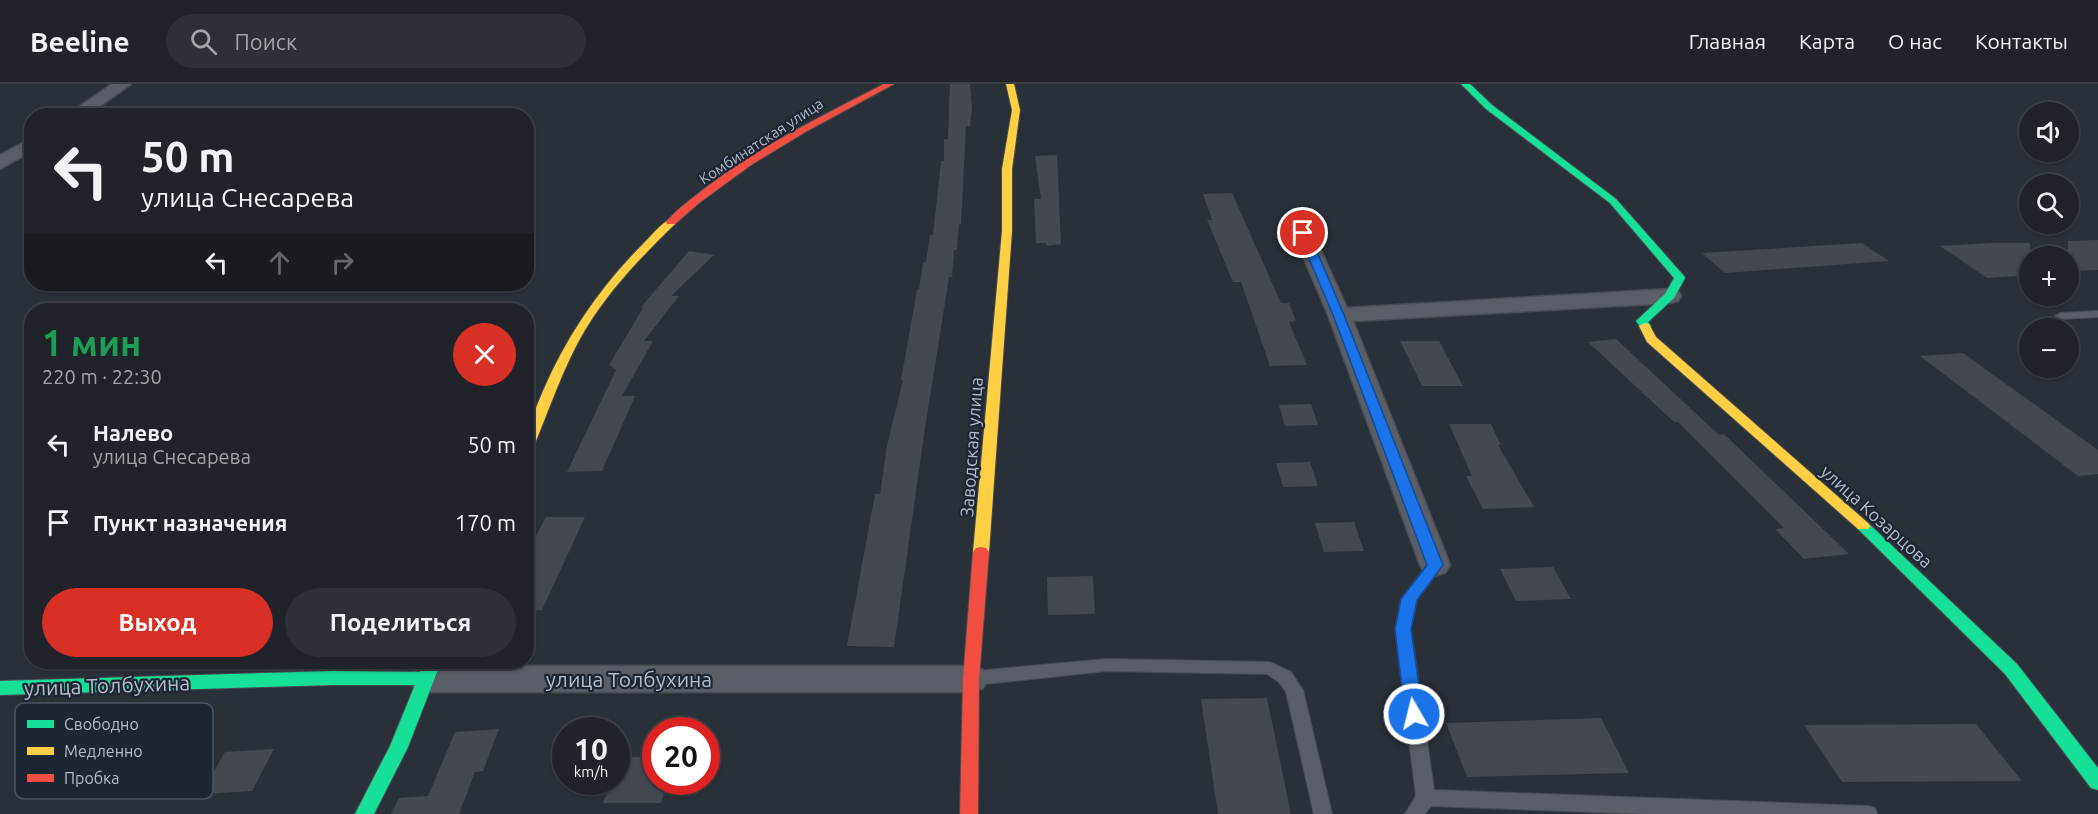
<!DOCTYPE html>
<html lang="ru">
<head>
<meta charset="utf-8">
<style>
  :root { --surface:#20242a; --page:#2d3036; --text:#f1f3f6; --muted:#a2a4a8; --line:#3d4147; --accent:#d93025 }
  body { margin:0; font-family:Ubuntu,sans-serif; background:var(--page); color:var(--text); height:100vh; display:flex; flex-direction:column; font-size:22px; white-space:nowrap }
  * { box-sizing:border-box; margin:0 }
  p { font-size:20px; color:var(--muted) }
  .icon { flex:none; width:33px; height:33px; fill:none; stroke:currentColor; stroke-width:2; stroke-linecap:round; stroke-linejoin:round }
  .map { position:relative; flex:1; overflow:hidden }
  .sheet { position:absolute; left:24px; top:219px; width:510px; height:366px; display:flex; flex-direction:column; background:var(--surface); border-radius:24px; box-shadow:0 2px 4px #0004,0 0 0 2px var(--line) }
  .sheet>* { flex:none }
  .top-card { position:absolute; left:24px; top:24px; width:510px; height:183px; border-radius:24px; box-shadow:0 2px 4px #0004,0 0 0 2px var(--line); background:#20242a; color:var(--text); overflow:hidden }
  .controls { position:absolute; left:2019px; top:18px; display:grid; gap:12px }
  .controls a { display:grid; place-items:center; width:60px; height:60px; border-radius:50%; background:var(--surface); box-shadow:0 2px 4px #0004,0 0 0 2px var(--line); font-size:30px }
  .speed { position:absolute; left:552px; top:633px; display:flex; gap:12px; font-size:30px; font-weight:700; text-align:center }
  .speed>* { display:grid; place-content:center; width:78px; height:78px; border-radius:50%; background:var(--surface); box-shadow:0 2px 4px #0004,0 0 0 2px var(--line); line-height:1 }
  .speed small { font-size:15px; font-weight:400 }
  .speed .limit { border:9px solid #d22; background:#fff; color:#111 }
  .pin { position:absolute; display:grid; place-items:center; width:51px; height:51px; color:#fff; margin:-26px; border:3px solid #fff; border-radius:50%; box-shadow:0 2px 6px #0007 }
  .me { position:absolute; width:66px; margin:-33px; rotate:352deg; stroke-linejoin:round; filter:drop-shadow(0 0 4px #0008) }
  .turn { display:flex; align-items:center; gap:21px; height:126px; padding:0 18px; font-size:27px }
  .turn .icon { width:78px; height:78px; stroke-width:2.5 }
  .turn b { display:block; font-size:42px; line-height:51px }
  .lanes { display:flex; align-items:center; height:57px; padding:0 18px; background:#0003; justify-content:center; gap:30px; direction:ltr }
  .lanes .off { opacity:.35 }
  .round { display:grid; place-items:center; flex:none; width:63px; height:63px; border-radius:32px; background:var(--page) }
  .headline { display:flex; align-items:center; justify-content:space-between; height:102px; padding:0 18px }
  h1 { font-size:36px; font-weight:700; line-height:45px; color:#1e9e55 }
  .button { display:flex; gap:12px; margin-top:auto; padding:12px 18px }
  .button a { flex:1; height:69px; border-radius:36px; background:var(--accent); color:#fff; font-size:24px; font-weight:700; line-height:69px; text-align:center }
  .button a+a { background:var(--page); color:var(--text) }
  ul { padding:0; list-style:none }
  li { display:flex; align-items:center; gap:18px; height:78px; padding:0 18px }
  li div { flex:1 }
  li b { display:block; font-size:22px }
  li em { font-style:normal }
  header { display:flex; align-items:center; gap:36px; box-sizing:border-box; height:84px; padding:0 30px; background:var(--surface); border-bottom:2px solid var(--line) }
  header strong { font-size:28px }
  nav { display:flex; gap:33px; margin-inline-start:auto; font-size:21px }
  .search { width:420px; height:54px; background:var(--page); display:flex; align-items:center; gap:15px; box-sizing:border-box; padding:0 21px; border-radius:33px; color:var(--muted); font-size:22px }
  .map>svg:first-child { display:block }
</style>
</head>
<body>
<header>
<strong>Beeline</strong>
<div class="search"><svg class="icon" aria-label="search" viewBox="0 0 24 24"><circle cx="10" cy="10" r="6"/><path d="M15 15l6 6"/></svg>Поиск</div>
<nav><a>Главная</a><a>Карта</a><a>О нас</a><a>Контакты</a></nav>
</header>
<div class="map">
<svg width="2098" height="730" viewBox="0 0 2098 730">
  <rect width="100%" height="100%" fill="#2a3038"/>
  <path fill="#444950" d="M 950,0 L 970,0 L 972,25 L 970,42 L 966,42 L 961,140 L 959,140 L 957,166 L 954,166 L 952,193 L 949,193 L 924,351 L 894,563 L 847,562 L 875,410 L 880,410 L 887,362 L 903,296 L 901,296 L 917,206 L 919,206 L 923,178 L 926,178 L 930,151 L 933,151 L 941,77 L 944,77 L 944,55 L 948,55 Z
    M 1057,71 L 1061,160 L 1047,162 L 1046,159 L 1036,159 L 1034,115 L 1041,115 L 1035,72 Z
    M 1232,109 L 1281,219 L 1289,219 L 1296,237 L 1289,238 L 1307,281 L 1270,282 L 1241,198 L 1233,198 L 1207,136 L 1212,136 L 1203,110 Z
    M 2098,156 L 2098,186 L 2068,187 L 2068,157 Z
    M 1862,159 L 1889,177 L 1725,189 L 1702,169 Z
    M 1991,159 L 2030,159 L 2030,191 L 1987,194 L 1940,162 Z
    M 689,167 L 714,171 L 671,212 L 679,212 L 644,257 L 653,257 L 622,312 L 635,312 L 602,387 L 567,388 L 616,286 L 609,281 L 643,224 L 641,223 Z
    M 1616,255 L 1719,351 L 1724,350 L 1849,470 L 1804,475 L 1775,445 L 1784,444 L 1678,338 L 1674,338 L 1588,258 Z
    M 1400,257 L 1439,257 L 1463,302 L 1422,302 Z
    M 1963,269 L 2098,366 L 2098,390 L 2078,392 L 1920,272 Z
    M 1311,320 L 1318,341 L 1285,342 L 1279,321 Z
    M 1449,340 L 1491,340 L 1501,361 L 1498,361 L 1534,423 L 1483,425 L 1466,392 L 1472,392 Z
    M 1310,378 L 1318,402 L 1283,403 L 1276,379 Z
    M 546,433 L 585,433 L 542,526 L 526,526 L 526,471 Z
    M 1354,438 L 1364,467 L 1324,468 L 1315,439 Z
    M 1553,483 L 1571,515 L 1516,517 L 1500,485 Z
    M 1093,492 L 1095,530 L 1048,531 L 1047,493 Z
    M 1267,614 L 1291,730 L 1218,730 L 1201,615 Z
    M 1601,634 L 1629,689 L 1467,693 L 1446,639 Z
    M 1976,640 L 2022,697 L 1842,698 L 1804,641 Z
    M 499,645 L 483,687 L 475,688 L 459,730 L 391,730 L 399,714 L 428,712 L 455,648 Z
    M 274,665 L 252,707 L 201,710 L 225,668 Z
    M 616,673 L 656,673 L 656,698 L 667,698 L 661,719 L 603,719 L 611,698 L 616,698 Z"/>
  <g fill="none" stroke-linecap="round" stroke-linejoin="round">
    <g stroke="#484c53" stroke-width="2">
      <path id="lane" d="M 2098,227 L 2098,233 L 2061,235 L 2055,232 L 2061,229 Z
        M 1435,476 L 1440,477 L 1443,481 L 1417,516 L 1411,545 L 1434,706 L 1868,722 L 1875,724 L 1877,730 L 1644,730 L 1431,722 L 1425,730 L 1405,730 L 1416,712 L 1395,545 L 1401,515 L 1430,477 Z
        M 1106,575 L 1270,578 L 1291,588 L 1303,606 L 1332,730 L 1314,730 L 1286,608 L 1279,598 L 1267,590 L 1106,587 L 976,601 L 970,599 L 968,594 L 970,589 L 976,587 Z"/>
    </g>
    <g stroke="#484c53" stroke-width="3">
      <path id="street" d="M 112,0 L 131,0 L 86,32 L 66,32 Z
        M 32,54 L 32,67 L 0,85 L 0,71 Z
        M 1303,143 L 1310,145 L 1313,149 L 1347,224 L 1670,205 L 1678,207 L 1681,212 L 1678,217 L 1670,219 L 1353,237 L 1450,481 L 1446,488 L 1435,492 L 1424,488 L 1420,481 L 1328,231 L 1293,149 L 1296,145 Z
        M 426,582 L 971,582 L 983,586 L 988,595 L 983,604 L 971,608 L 426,608 L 414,604 L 409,595 L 414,586 Z"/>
    </g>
    <g stroke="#484c53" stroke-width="2">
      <path id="fast" d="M 1461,0 L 1470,0 L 1492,21 L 1616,115 L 1684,192 L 1685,194 L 1674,214 L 1648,238 L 1651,242 L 1649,244 L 1641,244 L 1636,237 L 1665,210 L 1674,194 L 1610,119 L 1486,25 Z
        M 1863,437 L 1868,439 L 2017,580 L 2098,684 L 2098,706 L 2091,704 L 2005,590 L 1858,445 L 1856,442 Z
        M 425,578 L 441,578 L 408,663 L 374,730 L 355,730 L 390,662 L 415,601 L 333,601 L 0,611 L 0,597 L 333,587 L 420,588 Z"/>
    </g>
    <g stroke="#484c53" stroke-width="2">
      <path id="slow" d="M 1006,0 L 1014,0 L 1020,26 L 1012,85 L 1012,147 L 989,468 L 986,472 L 976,472 L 973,468 L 1002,147 L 1002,85 L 1012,26 Z
        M 671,135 L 676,138 L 675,140 C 642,172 609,206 585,246 C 563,283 550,324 533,364 L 526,368 C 526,344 534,329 543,307 C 567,251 601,202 644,159 C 652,151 661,139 671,135 Z
        M 1645,239 L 1649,240 L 1656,253 L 1868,439 L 1870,442 L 1868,445 L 1858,445 L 1647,258 L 1639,242 Z"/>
    </g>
    <g stroke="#484c53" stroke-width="2">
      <path id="jam" d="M 884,0 L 894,0 L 807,47 L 751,81 L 699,119 L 675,140 L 667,140 L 666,138 C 678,124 694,113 708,102 C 762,61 824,31 884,0 Z
        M 981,463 L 986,464 L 989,468 L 979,595 L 978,730 L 960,730 L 963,595 L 973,468 L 976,464 Z"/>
    </g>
    <use href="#lane" fill="#5a5e66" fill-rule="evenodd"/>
    <use href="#street" fill="#5a5e66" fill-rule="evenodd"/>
    <use href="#fast" fill="#16e098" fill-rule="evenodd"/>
    <use href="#slow" fill="#ffcf43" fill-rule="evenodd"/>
    <use href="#jam" fill="#f24e42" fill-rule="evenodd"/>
  </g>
  <path fill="#1a73e8" stroke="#114b97" stroke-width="1.5" d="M 1303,146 L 1309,149 L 1344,231 L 1443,481 L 1417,516 L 1411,545 L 1423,630 L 1420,635 L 1408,635 L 1405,630 L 1395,545 L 1401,515 L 1427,481 L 1333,231 L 1298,149 Z"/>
  <g text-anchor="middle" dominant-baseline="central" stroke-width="4.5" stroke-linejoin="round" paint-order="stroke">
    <g font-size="15" fill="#b4bcc9" stroke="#1d2633">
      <text transform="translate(761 57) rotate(-33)">Комбинатская улица</text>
    </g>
    <g font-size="18" fill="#b4bcc9" stroke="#1d2633">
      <text transform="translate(971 363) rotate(-86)">Заводская улица</text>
      <text transform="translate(1877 432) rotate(42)">улица Козарцова</text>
    </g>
    <g font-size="21" fill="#b4bcc9" stroke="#1d2633">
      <text x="629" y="595">улица Толбухина</text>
      <text transform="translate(107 601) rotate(-2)">улица Толбухина</text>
    </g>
  </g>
  <rect x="15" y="619" width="198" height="96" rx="9" fill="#1d2633" stroke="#4a5360" stroke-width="1.5"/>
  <rect x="27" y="636" width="27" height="8" fill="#16e098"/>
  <rect x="27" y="663" width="27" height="8" fill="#ffcf43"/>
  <rect x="27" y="690" width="27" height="8" fill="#f24e42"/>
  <g font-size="16" fill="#b4bcc9">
    <text x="64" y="646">Свободно</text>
    <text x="64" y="673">Медленно</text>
    <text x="64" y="700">Пробка</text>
  </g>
</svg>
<div class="controls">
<a><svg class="icon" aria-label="sound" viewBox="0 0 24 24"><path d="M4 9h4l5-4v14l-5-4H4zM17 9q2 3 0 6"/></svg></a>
<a><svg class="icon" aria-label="search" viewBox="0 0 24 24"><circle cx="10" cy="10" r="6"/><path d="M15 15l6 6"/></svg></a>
<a>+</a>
<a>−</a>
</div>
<div class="speed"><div>10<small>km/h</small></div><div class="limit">20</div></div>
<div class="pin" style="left:1303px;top:149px;background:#d93025"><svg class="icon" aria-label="arrive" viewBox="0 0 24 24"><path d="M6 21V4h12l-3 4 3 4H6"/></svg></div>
<svg class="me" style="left:1414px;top:630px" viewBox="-20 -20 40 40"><circle r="17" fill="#1a73e8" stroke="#fff" stroke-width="3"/><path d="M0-11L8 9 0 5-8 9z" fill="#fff"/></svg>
<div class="top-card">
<div class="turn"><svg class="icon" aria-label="left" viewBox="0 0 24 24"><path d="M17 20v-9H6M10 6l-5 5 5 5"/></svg><div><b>50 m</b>улица Снесарева</div></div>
<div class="lanes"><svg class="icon" aria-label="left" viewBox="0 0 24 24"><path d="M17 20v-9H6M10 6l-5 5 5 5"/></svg><svg class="icon off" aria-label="ahead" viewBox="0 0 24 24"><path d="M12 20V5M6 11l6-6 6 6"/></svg><svg class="icon off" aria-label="right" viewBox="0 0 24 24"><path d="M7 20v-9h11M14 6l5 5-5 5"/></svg></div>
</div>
<section class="sheet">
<div class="headline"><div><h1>1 мин</h1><p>220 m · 22:30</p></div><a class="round" style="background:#d93025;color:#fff"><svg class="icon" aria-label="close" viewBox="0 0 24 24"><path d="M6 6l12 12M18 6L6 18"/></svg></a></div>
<ul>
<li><svg class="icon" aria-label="left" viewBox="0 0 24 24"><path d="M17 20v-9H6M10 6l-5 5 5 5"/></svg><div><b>Налево</b><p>улица Снесарева</p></div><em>50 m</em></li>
<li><svg class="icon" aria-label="arrive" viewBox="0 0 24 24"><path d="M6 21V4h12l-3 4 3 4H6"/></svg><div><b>Пункт назначения</b></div><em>170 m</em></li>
</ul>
<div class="button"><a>Выход</a><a>Поделиться</a></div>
</section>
</div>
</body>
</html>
